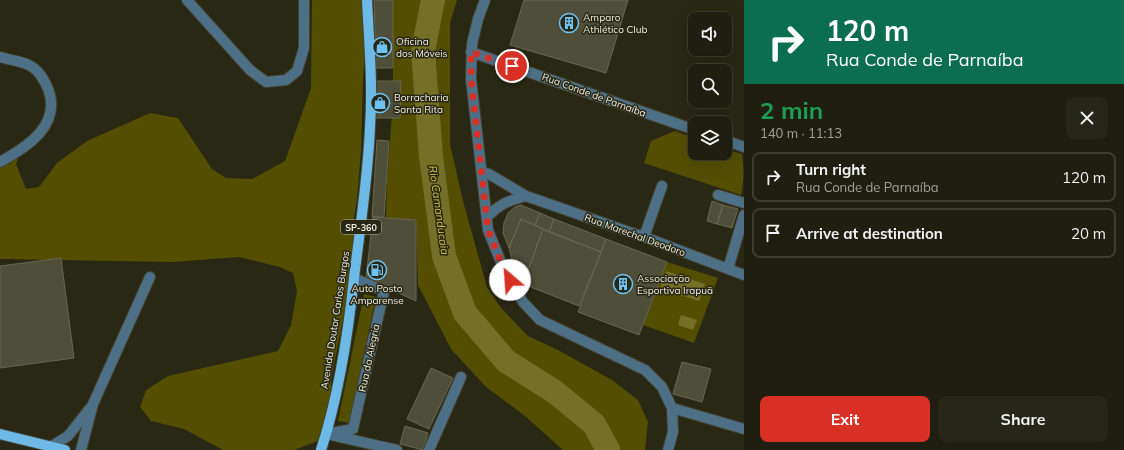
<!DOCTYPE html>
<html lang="en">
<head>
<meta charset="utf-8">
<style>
  :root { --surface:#1f1e10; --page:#272719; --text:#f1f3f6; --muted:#a1a29f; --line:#3c3c30; --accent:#d93025 }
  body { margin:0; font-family:Mulish,sans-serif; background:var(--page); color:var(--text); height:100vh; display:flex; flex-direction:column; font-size:15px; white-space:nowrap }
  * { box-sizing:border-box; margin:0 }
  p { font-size:13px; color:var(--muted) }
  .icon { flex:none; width:22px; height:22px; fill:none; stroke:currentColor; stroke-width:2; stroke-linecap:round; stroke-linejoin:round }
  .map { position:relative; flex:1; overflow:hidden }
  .panel { display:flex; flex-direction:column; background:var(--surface); width:380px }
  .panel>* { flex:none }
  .banner { background:#0b6e4f; color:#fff; overflow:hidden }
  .fabs { position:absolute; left:688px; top:12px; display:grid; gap:8px }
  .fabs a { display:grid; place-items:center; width:44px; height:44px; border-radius:8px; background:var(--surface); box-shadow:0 4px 16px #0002,0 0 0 1px var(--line); font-size:20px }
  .pin { position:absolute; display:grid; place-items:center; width:34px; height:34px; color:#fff; margin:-17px; border:2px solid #fff; border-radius:50%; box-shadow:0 1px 4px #0007 }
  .me { position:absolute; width:44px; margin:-22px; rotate:333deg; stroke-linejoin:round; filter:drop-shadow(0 0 3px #0008) }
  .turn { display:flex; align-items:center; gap:14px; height:84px; padding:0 16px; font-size:18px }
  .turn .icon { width:52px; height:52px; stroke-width:2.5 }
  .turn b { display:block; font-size:28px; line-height:34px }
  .round { display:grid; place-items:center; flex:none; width:42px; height:42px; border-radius:8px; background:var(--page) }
  .headline { display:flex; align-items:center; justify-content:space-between; height:68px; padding:0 16px }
  h1 { font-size:24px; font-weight:700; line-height:30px; color:#1e9e55 }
  .button { display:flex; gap:8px; margin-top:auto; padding:8px 16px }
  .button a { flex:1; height:46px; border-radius:8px; background:var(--accent); color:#fff; font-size:16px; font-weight:700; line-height:46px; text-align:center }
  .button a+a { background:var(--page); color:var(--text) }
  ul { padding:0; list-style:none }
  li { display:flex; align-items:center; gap:12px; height:50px; margin:0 8px 6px; padding:0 8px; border:2px solid var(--line); border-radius:8px }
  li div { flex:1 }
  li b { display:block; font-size:15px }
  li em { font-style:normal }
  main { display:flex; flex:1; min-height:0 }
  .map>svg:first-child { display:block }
</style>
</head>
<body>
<main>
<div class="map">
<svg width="744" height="450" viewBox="0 0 744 450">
  <rect width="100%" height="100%" fill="#292815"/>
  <path fill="#534e00" d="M 312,0 L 369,0 L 369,2 L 363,77 L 361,151 L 357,199 L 354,218 L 353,265 L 349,291 L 331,379 L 332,407 L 330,419 L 318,441 L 294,450 L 223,450 L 184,429 L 151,421 L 140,407 L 146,390 L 168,376 L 278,351 L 291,325 L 297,291 L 293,273 L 280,267 L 239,257 L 173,262 L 0,259 L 0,161 L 18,159 L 16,164 L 26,189 L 39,187 L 57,163 L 87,141 L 150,113 L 178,118 L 212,169 L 226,178 L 252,179 L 285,161 L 311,88 Z
    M 393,0 L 457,0 L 450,23 L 450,144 L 463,201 L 487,287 L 501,308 L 528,336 L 558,350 L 612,380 L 638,400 L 648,422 L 645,450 L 563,450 L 525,416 L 486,387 L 451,349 L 418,285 L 416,220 L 386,218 L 387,179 L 393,101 Z
    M 675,131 L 695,138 L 695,153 L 725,153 L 725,149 L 742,154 C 744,165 744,184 741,195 L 644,163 L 651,141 Z
    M 667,262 L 718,278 L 694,343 L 643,325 Z
    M 364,294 L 376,297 L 349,423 L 338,421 Z"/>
  <path fill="#757028" d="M 666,271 L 705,284 L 699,301 L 660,288 Z
    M 681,315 L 697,320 L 693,330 L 678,325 Z"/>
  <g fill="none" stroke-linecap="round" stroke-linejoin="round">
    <path stroke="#757028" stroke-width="24" d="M 433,0 L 423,51 L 431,156 L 444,256 L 465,313 L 506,361 L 555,392 L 594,424 L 608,450"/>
  </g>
  <path fill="#4f4e39" stroke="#686752" d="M 374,0 L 393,0 L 393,68 L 376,68 Z
    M 524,0 L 628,0 L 606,73 L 510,45 Z
    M 375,81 L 401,81 L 400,118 L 374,118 Z
    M 377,140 L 389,141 L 384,217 L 372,217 Z
    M 712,201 L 723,205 L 717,224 L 707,221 Z
    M 521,205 L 540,213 L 535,225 L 521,219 L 509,248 L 503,233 L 504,223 L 508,213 L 515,207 Z
    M 723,205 L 738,209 L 732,228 L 717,224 Z
    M 540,213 L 554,219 L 549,232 L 535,225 Z
    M 373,217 L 416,220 L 416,301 L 366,278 Z
    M 521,219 L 543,229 L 523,284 L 514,267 L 509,248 Z
    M 554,219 L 606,239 L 601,252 L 549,232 Z
    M 543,229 L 601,252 L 579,306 L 523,284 Z
    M 606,239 L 667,262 L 639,335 L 578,312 Z
    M 61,258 L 74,358 L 0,368 L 0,266 Z
    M 682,362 L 711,369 L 702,402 L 673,394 Z
    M 431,368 L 453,378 L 429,429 L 407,419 Z
    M 405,426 L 428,433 L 423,450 L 400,444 Z"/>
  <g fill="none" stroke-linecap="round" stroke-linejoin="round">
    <g stroke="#454432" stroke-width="12">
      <path id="minor" d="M 187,0 L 250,70 L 266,82 L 286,80 L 297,71 L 304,48 L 304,0
        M 485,0 L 478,19 L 472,44 L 471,79 L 488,230 L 504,270 L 523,302 L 540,320 L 645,370 L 662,387 L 672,408 L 673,432 L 668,450
        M 471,52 L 695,130
        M 0,57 C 9,60 21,61 29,65 C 39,70 44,79 48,89 C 62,125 27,147 0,162
        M 725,140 L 744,147
        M 482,172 L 489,174 L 526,196 L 655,241 L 744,275
        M 718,195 L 744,203
        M 487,217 C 501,203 508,201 526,196
        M 644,237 L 662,186
        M 728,269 L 744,215
        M 672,408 L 744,429
        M 326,434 L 353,429 L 384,291 L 354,278
        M 331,435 L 397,450
        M 52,446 L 68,436 L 91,407
        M 81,450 L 93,404 L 150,277
        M 429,450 L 461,377"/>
    </g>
    <g stroke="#454432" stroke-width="12">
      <path id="major" d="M 0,434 L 65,450
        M 321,450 C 339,395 348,335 354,278 C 360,228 368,178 370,127 C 373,85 369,42 367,0"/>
    </g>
    <use href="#minor" stroke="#4d7086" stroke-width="10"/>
    <use href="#major" stroke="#6dbae6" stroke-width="10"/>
  </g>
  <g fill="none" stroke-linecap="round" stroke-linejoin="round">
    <path stroke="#d93025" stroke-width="7" stroke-dasharray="0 12.6" d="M 510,280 L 504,270 L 488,230 L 471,79 L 471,52 L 512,66"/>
  </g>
  <defs>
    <g id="building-ring" transform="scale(1)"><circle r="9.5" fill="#292815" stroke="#6dc2f3" stroke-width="1.5"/><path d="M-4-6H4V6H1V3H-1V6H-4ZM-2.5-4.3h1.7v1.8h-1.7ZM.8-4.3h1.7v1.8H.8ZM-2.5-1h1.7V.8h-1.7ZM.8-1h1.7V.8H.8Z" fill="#6dc2f3"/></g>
    <g id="shop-ring" transform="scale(1)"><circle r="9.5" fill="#292815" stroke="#6dc2f3" stroke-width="1.5"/><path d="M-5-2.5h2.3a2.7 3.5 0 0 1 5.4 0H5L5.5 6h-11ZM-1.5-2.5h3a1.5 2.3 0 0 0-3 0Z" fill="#6dc2f3"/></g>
    <g id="fuel-ring" transform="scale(1)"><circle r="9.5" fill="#292815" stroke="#6dc2f3" stroke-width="1.5"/><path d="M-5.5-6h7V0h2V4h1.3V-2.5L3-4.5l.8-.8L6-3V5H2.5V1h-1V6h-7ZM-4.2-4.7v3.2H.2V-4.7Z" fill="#6dc2f3"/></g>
  </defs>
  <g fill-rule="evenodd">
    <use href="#building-ring" x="569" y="23"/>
    <use href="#shop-ring" x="382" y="47"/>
    <use href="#shop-ring" x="380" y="103"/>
    <use href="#fuel-ring" x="377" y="270"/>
    <use href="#building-ring" x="623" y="284"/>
  </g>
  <g text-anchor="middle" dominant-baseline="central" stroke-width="3" stroke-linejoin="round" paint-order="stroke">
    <rect fill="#292815" stroke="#b3b2a4" stroke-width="1" x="341" y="220" width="40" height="14" rx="3"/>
    <g font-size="9" font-weight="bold" fill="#eeede1">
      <text x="361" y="227">SP-360</text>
    </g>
    <g font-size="10" fill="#eeede1" stroke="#292815" text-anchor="start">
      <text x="583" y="17">Amparo<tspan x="583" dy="12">Athlético Club</tspan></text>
      <text x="396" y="41">Oficina<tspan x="396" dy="12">dos Móveis</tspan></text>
      <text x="394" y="97">Borracharia<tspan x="394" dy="12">Santa Rita</tspan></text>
      <text x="637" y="278">Associação<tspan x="637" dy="12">Esportiva Irapuã</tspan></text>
      <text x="377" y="288" text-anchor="middle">Auto Posto<tspan x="377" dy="12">Amparense</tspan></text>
    </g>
    <g font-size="10" fill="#eeede1" stroke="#292815">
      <text transform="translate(594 95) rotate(20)">Rua Conde de Parnaíba</text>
      <text transform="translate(635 235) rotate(20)">Rua Marechal Deodoro</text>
      <text transform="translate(335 320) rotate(-81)">Avenida Doutor Carlos Burgos</text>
      <text transform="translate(369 358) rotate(-78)">Rua da Alegria</text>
    </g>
    <g font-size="11" font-style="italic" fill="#d4cb4b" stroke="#292815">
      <text transform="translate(439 210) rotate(82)">Rio Camanducaia</text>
    </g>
  </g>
</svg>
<div class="fabs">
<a><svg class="icon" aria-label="sound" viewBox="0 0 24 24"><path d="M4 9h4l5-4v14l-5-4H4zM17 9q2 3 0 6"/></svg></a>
<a><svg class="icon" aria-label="search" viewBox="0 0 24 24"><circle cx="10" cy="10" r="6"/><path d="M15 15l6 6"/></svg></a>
<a><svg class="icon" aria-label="layers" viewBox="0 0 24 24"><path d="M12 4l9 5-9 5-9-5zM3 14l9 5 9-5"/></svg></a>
</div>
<div class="pin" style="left:512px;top:66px;background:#d93025"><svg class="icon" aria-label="arrive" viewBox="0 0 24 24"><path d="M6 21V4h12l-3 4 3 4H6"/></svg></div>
<svg class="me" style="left:510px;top:280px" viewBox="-20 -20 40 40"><circle r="19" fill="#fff"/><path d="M0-13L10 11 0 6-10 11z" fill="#d93025"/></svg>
</div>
<section class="panel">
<div class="banner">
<div class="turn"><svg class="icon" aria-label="right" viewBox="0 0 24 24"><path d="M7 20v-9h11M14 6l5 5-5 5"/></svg><div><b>120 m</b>Rua Conde de Parnaíba</div></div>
</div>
<div class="headline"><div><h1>2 min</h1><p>140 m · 11:13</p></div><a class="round"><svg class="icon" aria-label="close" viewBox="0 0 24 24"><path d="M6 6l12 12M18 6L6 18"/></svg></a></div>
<ul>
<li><svg class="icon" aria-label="right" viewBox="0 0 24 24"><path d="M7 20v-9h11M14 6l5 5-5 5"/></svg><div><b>Turn right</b><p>Rua Conde de Parnaíba</p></div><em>120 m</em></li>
<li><svg class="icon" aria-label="arrive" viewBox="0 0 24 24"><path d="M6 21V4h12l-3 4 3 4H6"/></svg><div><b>Arrive at destination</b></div><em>20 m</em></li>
</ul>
<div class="button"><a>Exit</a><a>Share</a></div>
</section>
</main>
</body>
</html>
